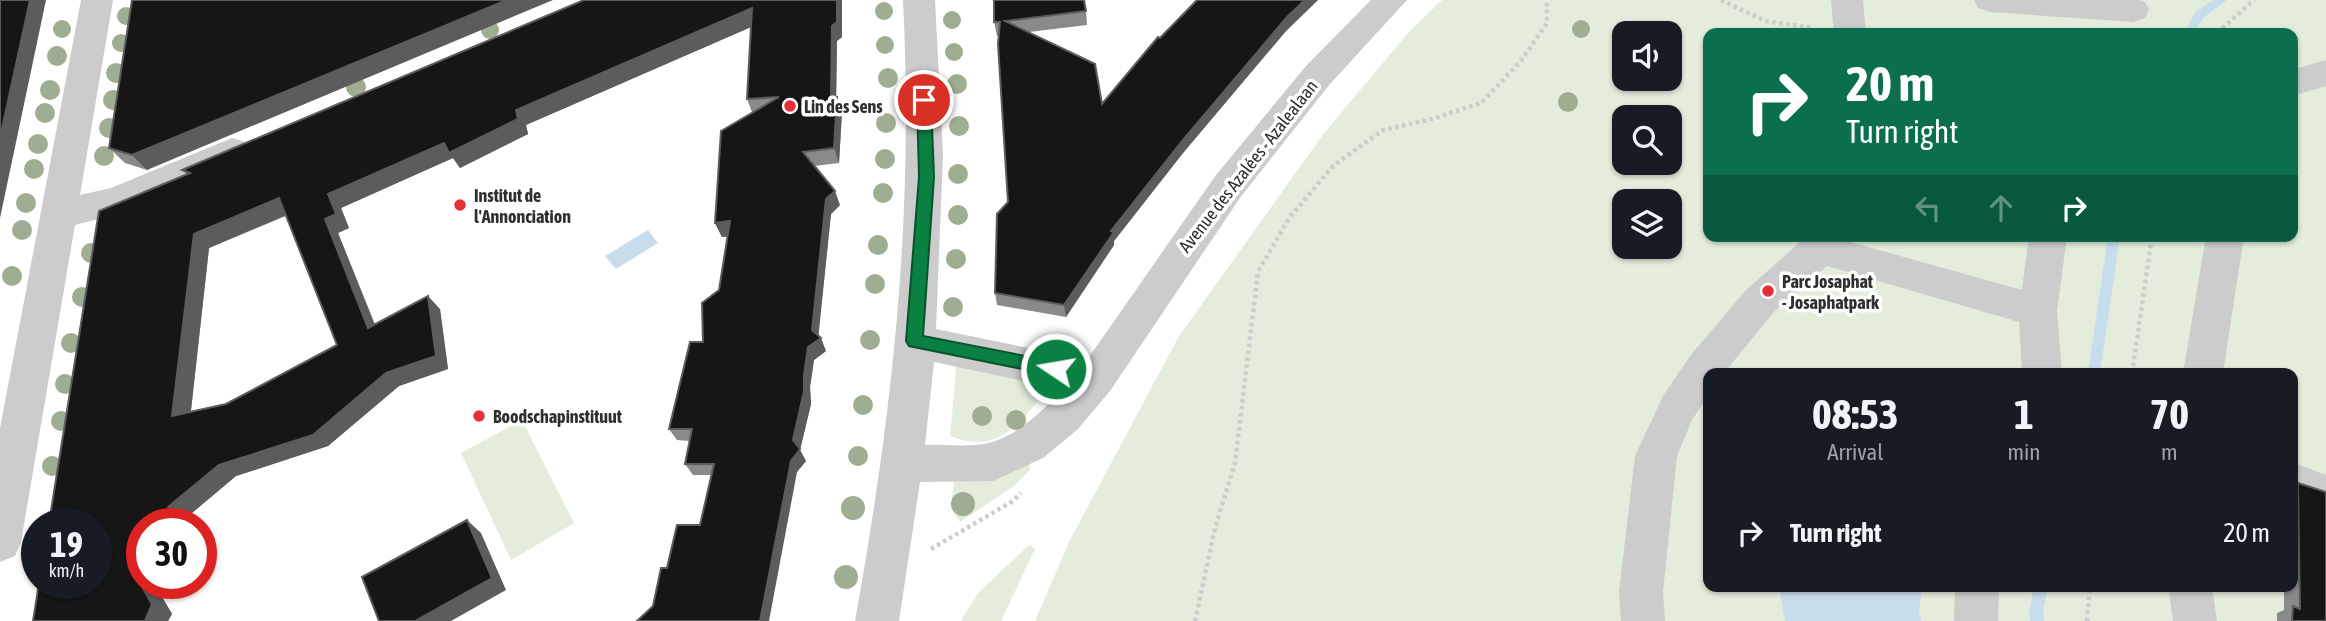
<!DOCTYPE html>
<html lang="en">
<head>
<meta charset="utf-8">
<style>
  :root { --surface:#171b24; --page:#20242c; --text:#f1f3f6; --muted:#9ea1a6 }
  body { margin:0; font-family:"Asap Condensed",sans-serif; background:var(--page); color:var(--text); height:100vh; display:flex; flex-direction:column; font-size:26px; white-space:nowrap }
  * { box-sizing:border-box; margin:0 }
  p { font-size:23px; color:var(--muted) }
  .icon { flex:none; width:38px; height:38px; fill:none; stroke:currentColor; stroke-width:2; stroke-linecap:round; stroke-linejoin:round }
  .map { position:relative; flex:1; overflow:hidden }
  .side { position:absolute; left:1703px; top:368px; width:595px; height:224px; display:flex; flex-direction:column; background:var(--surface); border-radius:14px; box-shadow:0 2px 5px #0004 }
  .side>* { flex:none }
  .banner { position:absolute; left:1703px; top:28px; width:595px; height:214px; border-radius:14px; box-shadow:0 2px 5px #0004; background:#0b6e4f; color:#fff; overflow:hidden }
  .controls { position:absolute; left:1612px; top:21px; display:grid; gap:14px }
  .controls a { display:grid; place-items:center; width:70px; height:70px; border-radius:14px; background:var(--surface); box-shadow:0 2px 5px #0004; font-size:35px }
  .speed { position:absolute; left:21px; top:508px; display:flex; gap:14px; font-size:35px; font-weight:700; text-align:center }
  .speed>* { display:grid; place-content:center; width:91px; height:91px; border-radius:50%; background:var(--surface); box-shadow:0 2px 5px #0004; line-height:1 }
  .speed small { font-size:18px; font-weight:400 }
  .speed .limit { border:10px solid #d22; background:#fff; color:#111 }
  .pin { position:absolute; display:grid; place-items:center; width:60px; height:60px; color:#fff; margin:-30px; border:4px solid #fff; border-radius:50%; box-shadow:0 2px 7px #0007 }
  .me { position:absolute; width:77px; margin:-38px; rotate:282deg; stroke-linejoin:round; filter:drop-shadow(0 0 5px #0008) }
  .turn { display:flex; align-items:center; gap:24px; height:147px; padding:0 28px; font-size:32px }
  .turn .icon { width:91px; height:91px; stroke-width:2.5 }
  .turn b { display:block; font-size:49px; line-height:60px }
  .lanes { display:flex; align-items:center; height:66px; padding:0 28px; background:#0003; justify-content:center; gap:35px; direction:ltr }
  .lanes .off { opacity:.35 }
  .eta { display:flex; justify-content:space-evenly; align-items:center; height:119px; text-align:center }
  .eta b { font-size:42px; font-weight:700; line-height:49px }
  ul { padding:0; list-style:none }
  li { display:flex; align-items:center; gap:21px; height:91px; padding:0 28px }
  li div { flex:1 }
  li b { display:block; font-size:26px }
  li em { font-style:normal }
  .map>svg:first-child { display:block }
</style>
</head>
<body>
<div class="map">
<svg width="2326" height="621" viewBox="0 0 2326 621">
  <rect width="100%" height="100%" fill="#fff"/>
  <path fill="#e4ecdc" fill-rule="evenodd" d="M 1442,0 L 2326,0 L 2326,621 L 1035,621 L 1069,542 L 1179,336 L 1324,133 L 1408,33 ZM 1624,33 L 1670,33 L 1670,79 L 1624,79 ZM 1708,33 L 2292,33 L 2292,236 L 1708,236 ZM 1624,117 L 1670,117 L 1670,163 L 1624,163 ZM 1624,201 L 1670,201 L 1670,247 L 1624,247 ZM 1708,373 L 2292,373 L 2292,586 L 1708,586 Z
    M 957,359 L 1050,385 C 1023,420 1000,456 950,436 Z
    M 522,420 L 574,523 L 511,560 L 461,453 Z
    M 1029,462 L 1030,470 L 1014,486 L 960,522 L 951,508 L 954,480 Z
    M 1029,545 L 1035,549 L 1001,621 L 961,621 L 978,593 Z"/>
  <path fill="#c8ddec" d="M 648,230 L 658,243 L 616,269 L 605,256 Z
    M 1779,586 L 1922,586 L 1919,611 L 1921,621 L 1785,621 Z"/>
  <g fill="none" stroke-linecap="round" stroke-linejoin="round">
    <path fill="#c8ddec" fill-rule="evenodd" d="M 2214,0 L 2227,0 L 2204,17 L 2194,33 L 2184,33 L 2196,11 Z
      M 2108,236 L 2120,236 L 2100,373 L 2088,373 Z
      M 2034,586 L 2048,586 L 2043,612 L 2044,621 L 2030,621 L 2029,612 Z"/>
    <path stroke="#ccc" stroke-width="4.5" stroke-dasharray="3.5 3.5" stroke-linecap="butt" d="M 1721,0 L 1765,21 L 1813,28
      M 2217,33 L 2254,0
      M 2132,373 L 2152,236
      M 931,549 L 1013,501 L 1021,493
      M 1195,621 L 1215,528 L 1235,463 L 1258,272 L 1289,218 L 1333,166 L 1383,130 L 1432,119 L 1481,103 L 1521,61 L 1547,23 L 1547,0
      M 2087,621 L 2090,586"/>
    <path fill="#ccc" fill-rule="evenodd" d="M 2292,462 L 2326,475 L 2326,495 L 2292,483 Z"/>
    <path fill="#ccc" fill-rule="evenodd" d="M 81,0 L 113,0 L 80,195 L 111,188 L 232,138 L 245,142 L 250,152 L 245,162 L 130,211 L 75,225 L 21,542 L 15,556 L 0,562 L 0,428 Z
      M 903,0 L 935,0 L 943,155 L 936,329 L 1087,360 L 1216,175 L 1306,66 L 1371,0 L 1407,0 L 1330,84 L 1242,195 L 1110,391 L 1078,429 L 1043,458 L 993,481 L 920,482 L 899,621 L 855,621 C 893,410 914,216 903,0 ZM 934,362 L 1062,389 C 1044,410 1019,434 992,442 C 973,448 945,444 925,445 Z
      M 1831,0 L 1863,0 L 1866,33 L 1834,33 Z
      M 1974,0 L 2139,0 L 2145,2 L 2149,10 L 2145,18 L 2133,22 L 1990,12 L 1978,8 Z
      M 2326,60 L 2326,86 L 2292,96 L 2292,70 Z
      M 1807,236 L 1844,236 L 1843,240 L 2022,290 L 2029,236 L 2067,236 L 2057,311 L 2062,373 L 2022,373 L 2019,322 L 1827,266 L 1774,312 L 1724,373 L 1708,373 L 1708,396 L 1692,420 L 1677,456 L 1663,592 L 1665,621 L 1621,621 L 1619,592 L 1635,456 L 1663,396 L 1690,356 L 1746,290 Z
      M 2206,236 L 2244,236 L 2223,373 L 2183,373 Z
      M 1955,586 L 1999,586 L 1998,621 L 1954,621 Z
      M 2168,586 L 2212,586 L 2217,621 L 2173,621 Z"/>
  </g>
  <g fill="#9fae93">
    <circle cx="884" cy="11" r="9"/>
    <circle cx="126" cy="16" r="9"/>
    <circle cx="952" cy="20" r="9"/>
    <circle cx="62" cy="29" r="9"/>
    <circle cx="1581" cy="29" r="9"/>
    <circle cx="490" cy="30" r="9"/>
    <circle cx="121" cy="43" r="9"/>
    <circle cx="885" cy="45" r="9"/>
    <circle cx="954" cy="52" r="9"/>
    <circle cx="57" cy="56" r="10"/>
    <circle cx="116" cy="73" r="10"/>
    <circle cx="888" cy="78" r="10"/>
    <circle cx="957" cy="84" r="10"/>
    <circle cx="356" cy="87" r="10"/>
    <circle cx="50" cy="90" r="10"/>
    <circle cx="113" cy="100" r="10"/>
    <circle cx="1568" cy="102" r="10"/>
    <circle cx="45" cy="113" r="10"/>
    <circle cx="886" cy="123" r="10"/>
    <circle cx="959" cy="126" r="10"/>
    <circle cx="109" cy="128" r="10"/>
    <circle cx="38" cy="144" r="10"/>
    <circle cx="104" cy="156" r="10"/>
    <circle cx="885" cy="159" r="10"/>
    <circle cx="34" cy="169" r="10"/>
    <circle cx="958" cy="174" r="10"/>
    <circle cx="883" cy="193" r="10"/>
    <circle cx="26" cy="203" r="10"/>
    <circle cx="958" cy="215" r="10"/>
    <circle cx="22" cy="230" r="10"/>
    <circle cx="878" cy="245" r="10"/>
    <circle cx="91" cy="253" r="10"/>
    <circle cx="956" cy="259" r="10"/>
    <circle cx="12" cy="276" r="10"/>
    <circle cx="875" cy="284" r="10"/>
    <circle cx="82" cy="297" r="10"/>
    <circle cx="953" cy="307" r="10"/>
    <circle cx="870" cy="340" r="10"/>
    <circle cx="71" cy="343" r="10"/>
    <circle cx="65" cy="384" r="10"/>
    <circle cx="863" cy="405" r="10"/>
    <circle cx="982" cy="416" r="10"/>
    <circle cx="1016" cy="420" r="10"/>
    <circle cx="61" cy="421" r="10"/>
    <circle cx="858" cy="456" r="10"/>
    <circle cx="52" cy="466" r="10"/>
    <circle cx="963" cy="504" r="12"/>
    <circle cx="853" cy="508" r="12"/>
    <circle cx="846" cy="577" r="12"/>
  </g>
  <path fill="#8a8a8a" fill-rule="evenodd" d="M 132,0 L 147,170 L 125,163 L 109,148 Z
    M 584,0 L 842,0 L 842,37 L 837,41 L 836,97 L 842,112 L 839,163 L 814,166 L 840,205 L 831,214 L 818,336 L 826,351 L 814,360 L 810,387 L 811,404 L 800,450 L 806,461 L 797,472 L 653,606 L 667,568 L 700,525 L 712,475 L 693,475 L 685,464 L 690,441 L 677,440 L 669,429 L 703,342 L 719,290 L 727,237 L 722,237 L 715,223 L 752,112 L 747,99 L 751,27 L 526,125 L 528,134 L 460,168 L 453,158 L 341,208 L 349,228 L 338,233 L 375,324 L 440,309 L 448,369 L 399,386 L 328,446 L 236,476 L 186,518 L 192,523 L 142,523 L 142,583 L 166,583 L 158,590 L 172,614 L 168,621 L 33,621 L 186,174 L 182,170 ZM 286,216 L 337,345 L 226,404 L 191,411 L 209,248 Z
    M 1197,0 L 1318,0 L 1286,31 L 1183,153 L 1114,241 L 1114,245 L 1066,317 L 997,305 L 995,293 L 1008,202 L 998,36 L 997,36 L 994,22 L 1086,11 L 1087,25 L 1029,32 L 1102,104 Z
    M 2298,483 L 2326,621 L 2277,621 L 2277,613 L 2284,610 L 2284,586 L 2292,586 L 2292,486 Z"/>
  <path fill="#5c5c5c" d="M 30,0 L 46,0 L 0,218 L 0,138 Z
    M 507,0 L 553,0 L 147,170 L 132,155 Z
    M 837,0 L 842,0 L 842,37 L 837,41 L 836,113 L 831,98 L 832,26 Z
    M 1305,0 L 1318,0 L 1286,31 L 1183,153 L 1114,241 L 1114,245 L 1066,317 L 1064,305 L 1111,231 L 1183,140 L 1287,17 Z
    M 752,8 L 758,24 L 526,125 L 528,134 L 460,168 L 453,158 L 341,208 L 349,228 L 338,233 L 381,341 L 368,328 L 325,219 L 328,194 L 516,110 Z
    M 837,97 L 842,112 L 839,163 L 834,148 Z
    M 835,191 L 840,205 L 831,214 L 818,340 L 821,338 L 826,351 L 814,360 L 810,387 L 811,404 L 800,450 L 806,461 L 797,472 L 769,621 L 760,621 L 793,440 L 812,330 L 826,199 Z
    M 279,198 L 293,212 L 209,248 L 189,428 L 172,416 L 194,234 Z
    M 730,221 L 737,235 L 722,237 L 715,223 Z
    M 428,296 L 440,309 L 448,369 L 399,386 L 328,446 L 236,476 L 186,518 L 192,523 L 185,523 L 168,507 Z
    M 467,520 L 481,533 L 506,590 L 451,621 L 415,621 Z
    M 201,533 L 213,544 L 201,554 Z
    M 142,577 L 142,583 L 166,583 L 158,590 L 172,614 L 168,621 L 145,621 L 138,580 Z"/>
  <path fill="#161616" stroke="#5c5c5c" stroke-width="2" fill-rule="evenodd" d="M 0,0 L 30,0 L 0,138 Z
    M 132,0 L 507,0 L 132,155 L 109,148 Z
    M 584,0 L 837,0 L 837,22 L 832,26 L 831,98 L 837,97 L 834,148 L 803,152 L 835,191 L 826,199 L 812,330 L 821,338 L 808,347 L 804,375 L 804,391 L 793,440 L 800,449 L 791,461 L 760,621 L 637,621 L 653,606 L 661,568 L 667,568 L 677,525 L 700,525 L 714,464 L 685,464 L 692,429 L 669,429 L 690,342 L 703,342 L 702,303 L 719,290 L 730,221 L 715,223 L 721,131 L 779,97 L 747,99 L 752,8 L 516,110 L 518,119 L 449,153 L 444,143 L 328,194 L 336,214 L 325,219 L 368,328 L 428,296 L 436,356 L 386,373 L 313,435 L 219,465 L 168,507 L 185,523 L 142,523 L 142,577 L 138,580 L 152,604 L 145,621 L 33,621 L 39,583 L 96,583 L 96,523 L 49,523 L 99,211 L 190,173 L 182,170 ZM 279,198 L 337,345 L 226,404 L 172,416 L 194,234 Z
    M 994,0 L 1084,0 L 1086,11 L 1005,21 L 1095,64 L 1102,104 L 1158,37 L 1160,38 L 1197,0 L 1305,0 L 1287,17 L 1183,140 L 1111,231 L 1114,232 L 1064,305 L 995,293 L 997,214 L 1008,202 L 998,44 L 1000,22 L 994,22 Z
    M 2298,483 L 2326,492 L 2326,621 L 2292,621 L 2293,606 L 2300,609 Z
    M 467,520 L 492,578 L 415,621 L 379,621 L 362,577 Z"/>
  <path fill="#0b8043" stroke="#07532c" stroke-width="2" d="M 924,95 L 931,100 L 934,177 L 923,336 L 1056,362 L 1062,364 L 1064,369 L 1062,374 L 1056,376 L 909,346 L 906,341 L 919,177 L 917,100 Z"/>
  <g fill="#e72f36" stroke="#fff" stroke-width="2.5">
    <circle cx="790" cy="106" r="7"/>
    <circle cx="460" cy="205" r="7"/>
    <circle cx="1768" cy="291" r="7"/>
    <circle cx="479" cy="416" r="7"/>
  </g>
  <g text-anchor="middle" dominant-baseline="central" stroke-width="7" stroke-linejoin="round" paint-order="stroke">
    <g font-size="18" font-weight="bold" fill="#2f2f2f" stroke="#fff" text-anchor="start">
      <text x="804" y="106">Lin des Sens</text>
      <text x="474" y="195">Institut de<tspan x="474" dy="21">l'Annonciation</tspan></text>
      <text x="1782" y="281">Parc Josaphat<tspan x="1782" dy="21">- Josaphatpark</tspan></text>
      <text x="493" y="416">Boodschapinstituut</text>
    </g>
    <g font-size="18" fill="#2f2f2f" stroke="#fff">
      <text transform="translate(1248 166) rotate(-52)">Avenue des Azalées - Azalealaan</text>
    </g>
  </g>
</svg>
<div class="controls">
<a><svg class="icon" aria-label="sound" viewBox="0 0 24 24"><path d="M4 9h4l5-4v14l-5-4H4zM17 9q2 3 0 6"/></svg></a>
<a><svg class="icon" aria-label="search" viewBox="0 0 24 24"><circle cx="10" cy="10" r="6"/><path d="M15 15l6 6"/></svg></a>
<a><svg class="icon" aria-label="layers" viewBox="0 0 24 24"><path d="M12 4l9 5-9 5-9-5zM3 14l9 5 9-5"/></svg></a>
</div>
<div class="speed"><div>19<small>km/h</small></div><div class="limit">30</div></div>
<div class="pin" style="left:924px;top:100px;background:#d93025"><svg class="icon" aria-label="arrive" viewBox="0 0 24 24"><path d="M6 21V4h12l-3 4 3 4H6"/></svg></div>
<svg class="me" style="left:1056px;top:369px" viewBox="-20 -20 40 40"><circle r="17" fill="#0b8043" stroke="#fff" stroke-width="3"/><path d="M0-11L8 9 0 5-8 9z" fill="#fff"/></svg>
<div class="banner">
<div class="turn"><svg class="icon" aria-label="right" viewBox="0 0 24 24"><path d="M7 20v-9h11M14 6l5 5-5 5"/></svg><div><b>20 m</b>Turn right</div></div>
<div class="lanes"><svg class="icon off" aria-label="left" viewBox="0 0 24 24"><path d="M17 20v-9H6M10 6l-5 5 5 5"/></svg><svg class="icon off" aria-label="ahead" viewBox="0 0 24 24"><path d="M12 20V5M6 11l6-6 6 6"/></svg><svg class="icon" aria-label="right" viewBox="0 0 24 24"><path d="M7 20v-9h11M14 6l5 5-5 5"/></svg></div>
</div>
<section class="side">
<div class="eta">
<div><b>08:53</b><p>Arrival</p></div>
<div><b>1</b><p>min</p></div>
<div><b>70</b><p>m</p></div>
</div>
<ul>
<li><svg class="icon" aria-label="right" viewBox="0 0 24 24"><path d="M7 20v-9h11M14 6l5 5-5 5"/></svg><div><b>Turn right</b></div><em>20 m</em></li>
</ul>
</section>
</div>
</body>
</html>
